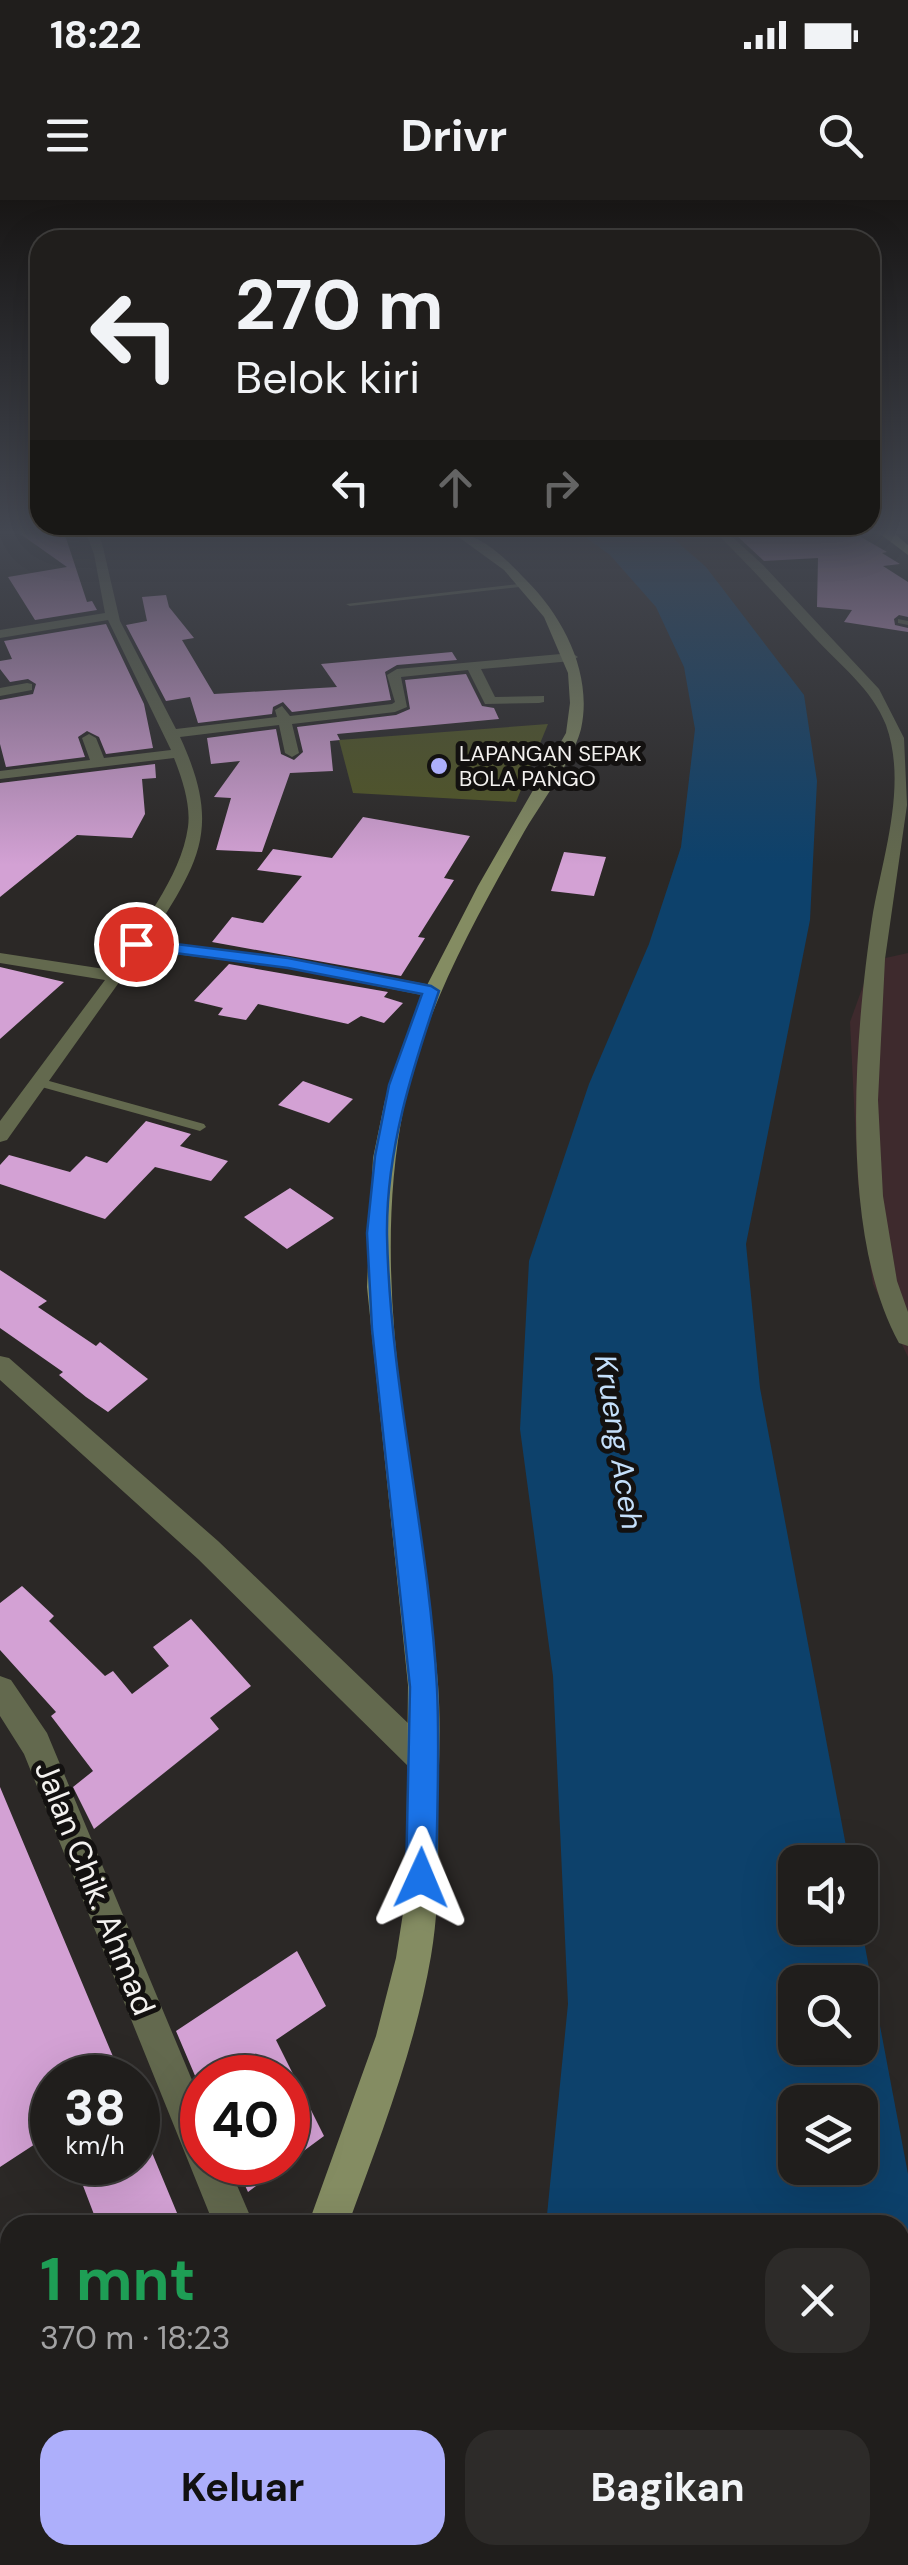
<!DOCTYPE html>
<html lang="id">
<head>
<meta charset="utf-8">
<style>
  :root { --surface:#201e1c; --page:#2d2b29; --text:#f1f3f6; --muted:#a2a2a3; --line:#3d3c3b; --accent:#adaffb }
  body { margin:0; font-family:"DM Sans",sans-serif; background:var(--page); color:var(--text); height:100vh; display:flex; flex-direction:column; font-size:38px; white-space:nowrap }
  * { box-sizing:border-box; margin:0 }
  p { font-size:32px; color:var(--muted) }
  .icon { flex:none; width:55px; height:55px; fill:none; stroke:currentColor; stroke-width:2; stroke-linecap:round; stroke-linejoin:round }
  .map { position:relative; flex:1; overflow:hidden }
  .details { position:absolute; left:0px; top:2015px; width:910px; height:350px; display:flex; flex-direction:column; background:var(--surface); border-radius:30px 30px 0 0; box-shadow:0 10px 40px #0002,0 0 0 2px var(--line) }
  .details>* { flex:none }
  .hud { position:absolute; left:30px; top:30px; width:850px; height:305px; border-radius:30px; box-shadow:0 10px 40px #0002,0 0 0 2px var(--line); background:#201e1c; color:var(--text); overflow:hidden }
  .controls { position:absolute; left:778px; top:1645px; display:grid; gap:20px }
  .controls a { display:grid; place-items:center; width:100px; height:100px; border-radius:20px; background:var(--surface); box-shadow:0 10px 40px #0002,0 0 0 2px var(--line); font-size:50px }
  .speed { position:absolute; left:30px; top:1855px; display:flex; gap:20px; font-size:50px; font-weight:700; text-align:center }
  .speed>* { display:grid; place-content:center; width:130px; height:130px; border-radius:50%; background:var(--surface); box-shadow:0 10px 40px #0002,0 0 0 2px var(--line); line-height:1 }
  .speed small { font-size:25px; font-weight:400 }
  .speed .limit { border:15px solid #d22; background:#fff; color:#111 }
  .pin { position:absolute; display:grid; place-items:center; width:85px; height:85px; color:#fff; margin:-42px; border:5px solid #fff; border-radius:50%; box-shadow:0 2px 10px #0007 }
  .me { position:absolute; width:110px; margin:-55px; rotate:1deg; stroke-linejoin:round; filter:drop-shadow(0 0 8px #0008) }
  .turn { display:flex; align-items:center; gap:35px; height:210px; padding:0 40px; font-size:45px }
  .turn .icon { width:130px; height:130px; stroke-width:2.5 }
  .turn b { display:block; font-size:70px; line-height:85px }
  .lanes { display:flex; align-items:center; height:95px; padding:0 40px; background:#0003; justify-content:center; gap:50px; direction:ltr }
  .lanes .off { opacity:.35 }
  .round { display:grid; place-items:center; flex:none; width:105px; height:105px; border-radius:30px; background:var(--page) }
  .headline { display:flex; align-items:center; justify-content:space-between; height:170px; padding:0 40px }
  h1 { font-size:60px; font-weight:700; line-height:75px; color:#1e9e55 }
  .button { display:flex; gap:20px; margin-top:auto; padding:20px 40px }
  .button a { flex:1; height:115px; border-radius:30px; background:var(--accent); color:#111; font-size:40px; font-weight:700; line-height:115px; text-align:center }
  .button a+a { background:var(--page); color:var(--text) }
  .status { display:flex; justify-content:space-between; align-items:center; height:70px; padding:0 50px; background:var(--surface); direction:ltr }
  .status svg { height:28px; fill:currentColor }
  header { display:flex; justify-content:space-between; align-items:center; height:130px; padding:0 40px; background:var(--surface); font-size:45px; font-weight:700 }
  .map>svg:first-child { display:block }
</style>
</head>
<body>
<div class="status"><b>18:22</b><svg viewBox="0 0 49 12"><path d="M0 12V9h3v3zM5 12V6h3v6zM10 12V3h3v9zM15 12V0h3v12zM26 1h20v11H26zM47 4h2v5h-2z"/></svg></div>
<header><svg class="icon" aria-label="menu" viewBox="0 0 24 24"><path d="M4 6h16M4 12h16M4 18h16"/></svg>Drivr<svg class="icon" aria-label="search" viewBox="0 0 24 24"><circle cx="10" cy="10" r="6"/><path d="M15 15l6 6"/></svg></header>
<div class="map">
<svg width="908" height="2365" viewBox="0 0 908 2365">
  <rect width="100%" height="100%" fill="#2b2826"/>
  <path fill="#3e2a2d" d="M 908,753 L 908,1157 L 873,1084 L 858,984 L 850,822 L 872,761 Z"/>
  <path fill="#525723" d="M 548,524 L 516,602 L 353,593 L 339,540 Z"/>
  <path fill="#0d416b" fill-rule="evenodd" d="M 580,333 L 667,333 L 706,367 L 804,495 L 817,581 L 810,720 L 746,1044 L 760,1188 L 849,1662 L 795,1662 L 795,1728 L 860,1728 L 860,1720 L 908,1974 L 908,2365 L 505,2365 L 507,2355 L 900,2355 L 900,2025 L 546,2025 L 568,1804 L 553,1476 L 520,1229 L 529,1061 L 589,884 L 649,744 L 681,647 L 695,529 L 684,467 L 656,407 L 610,355 ZM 795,1782 L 860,1782 L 860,1848 L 795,1848 ZM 795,1902 L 860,1902 L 860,1968 L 795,1968 Z"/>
  <path fill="#d3a1d4" d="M 19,333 L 59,333 L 66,338 L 87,402 L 92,401 L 97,410 L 35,420 L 8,377 L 67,367 Z
    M 734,333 L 854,333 L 887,352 L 882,353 L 900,364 L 883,366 L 908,382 L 908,417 L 899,415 L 894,419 L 895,425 L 908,428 L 908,432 L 844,422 L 852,410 L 817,407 L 818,358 L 764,361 Z
    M 166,395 L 169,407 L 194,438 L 182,440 L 214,494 L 337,487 L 321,464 L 452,452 L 457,460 L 397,465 L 385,472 L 391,500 L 292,512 L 283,502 L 273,507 L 272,514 L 198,523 L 190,497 L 166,501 L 126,425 L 147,421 L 142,397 Z
    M 106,424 L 144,504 L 153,548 L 106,554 L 99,537 L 87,531 L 78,537 L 85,557 L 6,567 L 0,544 L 0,500 L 33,494 L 36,484 L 28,479 L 10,482 L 0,469 L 0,461 L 12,459 L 4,441 Z
    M 466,474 L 482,506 L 494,508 L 499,519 L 337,534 L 340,540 L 330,541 L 333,571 L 290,573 L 262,652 L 216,650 L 231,598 L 214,597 L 240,561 L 211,564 L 207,538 L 276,529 L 281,554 L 294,560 L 303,552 L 297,527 L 396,515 L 410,509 L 405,480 Z
    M 155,564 L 156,578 L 142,579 L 145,614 L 132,638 L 77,635 L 0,697 L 0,583 Z
    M 363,617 L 470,636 L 444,678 L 454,680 L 418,737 L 425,738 L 401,776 L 212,742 L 232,717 L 263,723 L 302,676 L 257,670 L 273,649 L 332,658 Z
    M 564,652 L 606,657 L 594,696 L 551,691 Z
    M 229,764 L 388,792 L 384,797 L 403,803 L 384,823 L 361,816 L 348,824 L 258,804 L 246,820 L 218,815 L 223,808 L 194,801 Z
    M 0,767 L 64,782 L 0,839 Z
    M 303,881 L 353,899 L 329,923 L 278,905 Z
    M 146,921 L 191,934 L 180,946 L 228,961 L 211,981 L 155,967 L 105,1019 L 0,984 L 0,965 L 9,955 L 70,972 L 86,956 L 107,963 Z
    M 290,988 L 334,1018 L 287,1049 L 244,1017 Z
    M 0,1070 L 47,1101 L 38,1107 L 96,1146 L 100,1142 L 148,1179 L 108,1212 L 86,1197 L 59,1175 L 63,1172 L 0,1128 Z
    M 22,1386 L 54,1416 L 49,1421 L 105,1476 L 113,1471 L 132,1494 L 169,1466 L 153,1447 L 191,1419 L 251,1486 L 210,1518 L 219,1529 L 94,1629 L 73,1587 L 93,1571 L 51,1516 L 56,1512 L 0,1450 L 0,1403 Z
    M 0,1587 L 122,1878 L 52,1878 L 52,1933 L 0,1967 Z
    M 297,1751 L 326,1806 L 276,1840 L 324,1936 L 248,1992 L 234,1962 L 288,1962 L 288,1878 L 196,1878 L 176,1831 Z
    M 138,1919 L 182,2025 L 98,2025 L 74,1962 L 138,1962 Z"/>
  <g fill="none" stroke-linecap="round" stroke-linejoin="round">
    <path fill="#63694e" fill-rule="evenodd" d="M 527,383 L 529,386 L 350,406 L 346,404 Z
      M 898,419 L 908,421 L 908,425 L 898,423 Z
      M 42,879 L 204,924 L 206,927 L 200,931 L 38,886 L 38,880 Z"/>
    <path fill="#63694e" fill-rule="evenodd" d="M 86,333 L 97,333 L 102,343 L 120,421 L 176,529 L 277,517 L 275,510 L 282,506 L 290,516 L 392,504 L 395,502 L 387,475 L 397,469 L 572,453 L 578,457 L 572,461 L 481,469 L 495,497 L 544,496 L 544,502 L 539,503 L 485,504 L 468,470 L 401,477 L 407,507 L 395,512 L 292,524 L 299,553 L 292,557 L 285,553 L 279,525 L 180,537 C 222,628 200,661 149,740 L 288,758 L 431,785 L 440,791 L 431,797 L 288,768 L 142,750 L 7,940 L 0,942 L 0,921 L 105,780 L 0,763 L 0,753 L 111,770 C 138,730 181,678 188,627 C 191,605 182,578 174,558 L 0,579 L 0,571 L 90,560 L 82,538 L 89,534 L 96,538 L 104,558 L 171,550 L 108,420 L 0,438 L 0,430 L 105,413 L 94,354 Z
      M 716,333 L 728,333 L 763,365 L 879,489 L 904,538 L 907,605 L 885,759 L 878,900 L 883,996 L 897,1081 L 908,1112 L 908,1146 L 899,1143 C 839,1034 854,840 872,719 C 882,658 908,586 886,525 C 872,489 840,465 815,438 C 782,402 751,367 716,333 Z
      M 27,483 L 32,484 L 32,490 L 0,496 L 0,488 Z
      M 0,1156 L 9,1158 L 218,1341 L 434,1548 L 439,1559 L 434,1570 L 423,1574 L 412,1570 L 198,1359 L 0,1180 Z
      M 0,1476 L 11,1480 L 47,1533 L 202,1904 L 202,1962 L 227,1962 L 254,2025 L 214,2025 L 24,1554 L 0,1516 Z"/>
    <path fill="#848c62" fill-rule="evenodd" d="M 453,333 C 482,333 508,361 527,381 C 564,418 593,475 581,529 C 573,560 541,603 524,632 C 476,718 424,809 404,906 C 365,1099 423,1292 438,1484 C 441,1523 439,1563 438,1602 C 438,1654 440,1704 431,1756 C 415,1849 380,1937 348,2025 L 308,2025 L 376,1836 L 396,1758 L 406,1694 L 408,1485 L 367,1087 L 373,958 L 385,900 L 424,791 L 478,686 L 566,533 L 570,503 L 568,473 L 544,417 L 504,370 Z
      M 154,2355 L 199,2355 L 195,2365 L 150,2365 Z"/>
    <path fill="#b4c17e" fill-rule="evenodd" d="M 879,333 L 894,333 L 908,345 L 908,355 Z"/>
  </g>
  <linearGradient id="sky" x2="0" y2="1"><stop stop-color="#181615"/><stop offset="0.5" stop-color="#444852"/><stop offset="1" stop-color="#444852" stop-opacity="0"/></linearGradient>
  <rect width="908" height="665" fill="url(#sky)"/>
  <path fill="#1a73e8" stroke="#114b97" stroke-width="2.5" d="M 136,739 L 288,758 L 431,786 L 439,791 C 412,870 386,950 387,1035 C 390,1187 429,1337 437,1488 C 440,1551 437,1615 436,1678 L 432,1689 L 421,1693 L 411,1689 L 406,1678 L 410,1487 L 372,1129 L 367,1033 L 375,956 L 389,885 L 422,794 L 288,768 L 130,747 L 128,744 Z"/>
  <circle fill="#adaffb" stroke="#131110" stroke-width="4" cx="439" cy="566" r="10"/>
  <g text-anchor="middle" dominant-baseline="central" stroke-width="10" stroke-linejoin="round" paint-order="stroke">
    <g font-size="22" fill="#f3f1ef" stroke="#131110" text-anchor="start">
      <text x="459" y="553">LAPANGAN SEPAK<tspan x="459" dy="25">BOLA PANGO</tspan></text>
    </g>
    <g font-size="30" font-style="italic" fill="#c4dffa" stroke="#131110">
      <text transform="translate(619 1242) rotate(81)">Krueng Aceh</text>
    </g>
    <g font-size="32" fill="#f3f1ef" stroke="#131110">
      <text transform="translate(95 1688) rotate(68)">Jalan Chik. Ahmad</text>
    </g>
  </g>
</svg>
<div class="controls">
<a><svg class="icon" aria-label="sound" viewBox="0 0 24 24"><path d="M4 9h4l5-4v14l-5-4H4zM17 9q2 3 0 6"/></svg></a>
<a><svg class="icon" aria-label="search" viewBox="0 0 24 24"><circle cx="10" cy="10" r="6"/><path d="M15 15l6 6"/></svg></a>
<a><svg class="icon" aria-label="layers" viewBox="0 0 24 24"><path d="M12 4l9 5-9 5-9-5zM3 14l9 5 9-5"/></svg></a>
</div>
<div class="speed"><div>38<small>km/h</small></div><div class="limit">40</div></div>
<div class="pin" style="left:136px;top:744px;background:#d93025"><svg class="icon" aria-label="arrive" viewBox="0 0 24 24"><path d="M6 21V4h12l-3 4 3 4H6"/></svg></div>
<svg class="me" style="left:421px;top:1678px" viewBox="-20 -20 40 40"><path d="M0-17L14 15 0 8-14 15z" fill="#1a73e8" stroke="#fff" stroke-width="4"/></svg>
<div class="hud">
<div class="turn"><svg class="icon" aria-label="left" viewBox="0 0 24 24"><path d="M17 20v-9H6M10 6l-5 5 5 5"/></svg><div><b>270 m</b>Belok kiri</div></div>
<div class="lanes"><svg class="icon" aria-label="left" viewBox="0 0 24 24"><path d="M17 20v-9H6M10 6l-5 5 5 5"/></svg><svg class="icon off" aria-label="ahead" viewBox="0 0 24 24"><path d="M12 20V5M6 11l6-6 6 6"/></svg><svg class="icon off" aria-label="right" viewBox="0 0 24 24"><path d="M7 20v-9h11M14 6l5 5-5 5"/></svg></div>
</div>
<section class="details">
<div class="headline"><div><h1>1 mnt</h1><p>370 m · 18:23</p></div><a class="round"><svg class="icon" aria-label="close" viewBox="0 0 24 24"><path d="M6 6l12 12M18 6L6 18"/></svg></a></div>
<div class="button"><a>Keluar</a><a>Bagikan</a></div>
</section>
</div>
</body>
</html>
